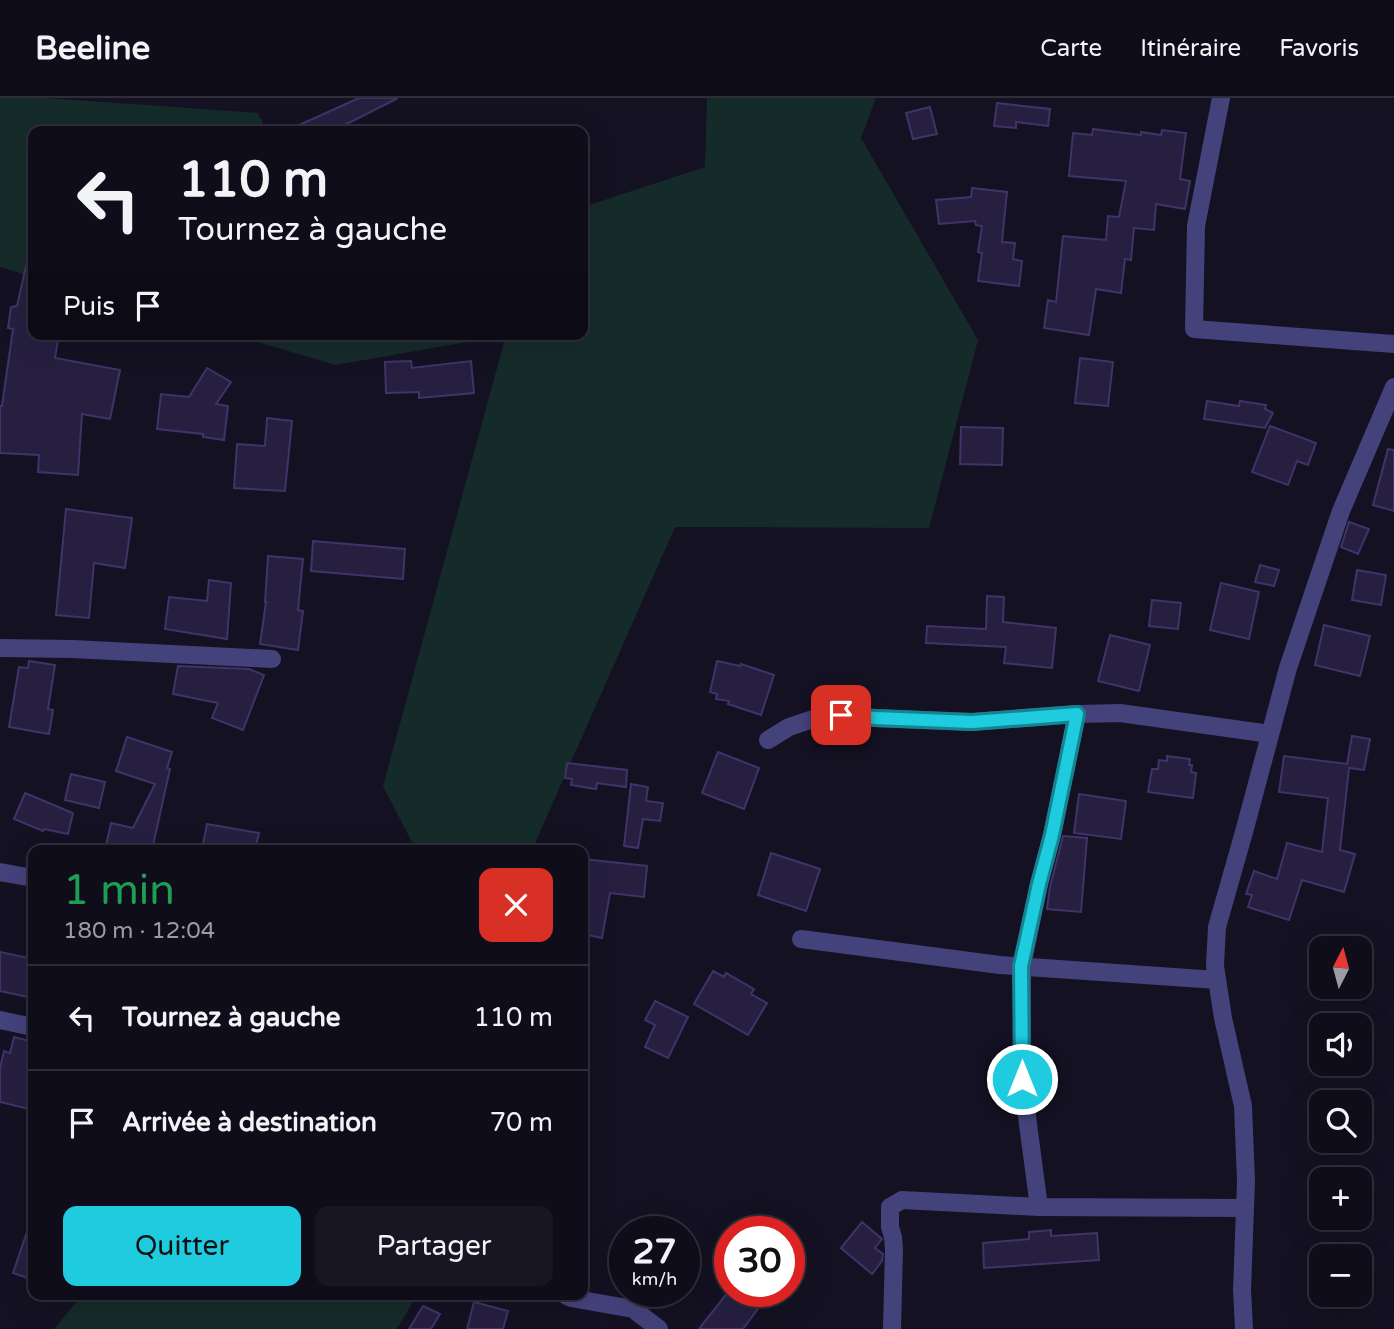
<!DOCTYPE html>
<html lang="fr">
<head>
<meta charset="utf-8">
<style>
  :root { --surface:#0f0d1a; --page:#181623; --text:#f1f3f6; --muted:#9b9ca2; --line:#2f2d39; --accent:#1ecbdf }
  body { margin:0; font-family:"Varela Round",sans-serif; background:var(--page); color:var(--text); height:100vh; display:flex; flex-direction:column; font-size:26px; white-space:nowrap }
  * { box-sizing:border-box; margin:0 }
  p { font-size:23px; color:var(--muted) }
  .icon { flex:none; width:38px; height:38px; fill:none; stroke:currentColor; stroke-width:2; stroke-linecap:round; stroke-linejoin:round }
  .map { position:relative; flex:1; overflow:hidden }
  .sheet { position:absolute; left:28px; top:747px; width:560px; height:455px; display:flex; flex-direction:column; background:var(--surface); border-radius:14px; box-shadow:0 7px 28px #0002,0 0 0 2px var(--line) }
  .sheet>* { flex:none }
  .hud { position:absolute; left:28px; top:28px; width:560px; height:214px; border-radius:14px; box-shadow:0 7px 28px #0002,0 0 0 2px var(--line); background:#0f0d1a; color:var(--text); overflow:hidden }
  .needle { width:46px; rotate:6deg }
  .controls { position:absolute; left:1309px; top:838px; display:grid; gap:14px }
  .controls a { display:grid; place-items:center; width:63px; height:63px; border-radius:14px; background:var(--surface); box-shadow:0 7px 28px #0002,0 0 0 2px var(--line); font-size:35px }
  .speed { position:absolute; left:609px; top:1118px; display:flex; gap:14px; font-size:35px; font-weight:700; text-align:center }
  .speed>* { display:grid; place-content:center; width:91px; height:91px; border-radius:50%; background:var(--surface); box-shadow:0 7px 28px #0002,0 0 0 2px var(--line); line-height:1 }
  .speed small { font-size:18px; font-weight:400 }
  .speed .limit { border:10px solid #d22; background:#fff; color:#111 }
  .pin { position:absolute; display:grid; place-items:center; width:60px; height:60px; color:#fff; margin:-30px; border-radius:14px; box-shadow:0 4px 10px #0006 }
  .me { position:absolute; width:77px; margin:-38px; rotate:0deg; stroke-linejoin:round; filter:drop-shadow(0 0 5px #0008) }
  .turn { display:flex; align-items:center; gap:24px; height:147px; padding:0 35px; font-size:32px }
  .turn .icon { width:91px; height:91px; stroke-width:2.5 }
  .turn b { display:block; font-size:49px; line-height:60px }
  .then { display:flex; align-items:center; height:66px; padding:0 35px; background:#0003; gap:14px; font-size:26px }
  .round { display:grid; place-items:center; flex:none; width:74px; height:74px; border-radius:14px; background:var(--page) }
  .head { display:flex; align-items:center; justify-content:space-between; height:119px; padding:0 35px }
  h1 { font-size:42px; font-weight:600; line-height:52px; color:#1e9e55 }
  .button { display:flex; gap:14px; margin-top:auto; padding:14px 35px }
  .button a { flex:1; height:80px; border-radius:14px; background:var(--accent); color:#111; font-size:28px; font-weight:600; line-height:80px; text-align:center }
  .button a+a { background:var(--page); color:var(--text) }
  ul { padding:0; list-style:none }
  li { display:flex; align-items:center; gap:21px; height:105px; padding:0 35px; border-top:2px solid var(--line) }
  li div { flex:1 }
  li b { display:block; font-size:26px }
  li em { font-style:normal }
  header { display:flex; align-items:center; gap:42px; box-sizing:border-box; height:98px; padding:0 35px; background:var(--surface); border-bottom:2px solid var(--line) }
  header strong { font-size:33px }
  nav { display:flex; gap:38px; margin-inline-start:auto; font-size:24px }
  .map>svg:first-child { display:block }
</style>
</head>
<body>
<header>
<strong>Beeline</strong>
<nav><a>Carte</a><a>Itinéraire</a><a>Favoris</a></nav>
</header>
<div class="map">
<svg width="1394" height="1231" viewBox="0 0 1394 1231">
  <rect width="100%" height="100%" fill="#141122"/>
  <path fill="#152b2a" d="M 0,0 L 45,0 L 258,15 L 267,33 L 33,33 L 33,179 L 0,169 Z
    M 707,0 L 876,0 L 861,40 L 978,242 L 929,430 L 675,429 L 532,752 L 416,752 L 383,688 L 506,237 L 336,267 L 230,236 L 583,236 L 583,109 L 705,69 Z
    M 82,1197 L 417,1197 L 397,1231 L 54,1231 Z"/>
  <path fill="#261f40" stroke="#3f3469" stroke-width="2" d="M 359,0 L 398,0 L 333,33 L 286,33 Z
    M 997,5 L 1050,11 L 1048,28 L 1016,24 L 1016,30 L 994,28 Z
    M 930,9 L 937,36 L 913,41 L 906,15 Z
    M 1093,31 L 1141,37 L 1141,34 L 1161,37 L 1162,32 L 1186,35 L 1180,81 L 1190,83 L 1185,111 L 1156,106 L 1154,132 L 1134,130 L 1131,162 L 1125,161 L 1121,195 L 1096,191 L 1089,237 L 1044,230 L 1048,202 L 1056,204 L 1063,138 L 1106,142 L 1108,118 L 1119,119 L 1126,83 L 1069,78 L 1073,35 L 1092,37 Z
    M 972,90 L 1007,94 L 1002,144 L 1015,145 L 1013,161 L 1022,163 L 1019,188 L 978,183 L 982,155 L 978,154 L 982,128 L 976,127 L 975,123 L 939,126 L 936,102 L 971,99 Z
    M 26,168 L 33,169 L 33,236 L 59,236 L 55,260 L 120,272 L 110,321 L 82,316 L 78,377 L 38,374 L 39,357 L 0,355 L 0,308 L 2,308 L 13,231 L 8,230 L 11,209 L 17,208 Z
    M 1080,260 L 1113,264 L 1108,308 L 1075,305 Z
    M 411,263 L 412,270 L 471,263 L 474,295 L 419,300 L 419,294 L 386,295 L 385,264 Z
    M 207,270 L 231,284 L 216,306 L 228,308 L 224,342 L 203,339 L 203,336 L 157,331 L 161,296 L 189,299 Z
    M 1207,303 L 1239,308 L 1240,303 L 1266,307 L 1265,311 L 1273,315 L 1265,330 L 1204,321 Z
    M 267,320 L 292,323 L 285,393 L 234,390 L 237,346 L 265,348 Z
    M 1270,328 L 1316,345 L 1308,367 L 1297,363 L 1288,387 L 1252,374 Z
    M 961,329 L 1003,330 L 1002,367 L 960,366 Z
    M 1388,351 L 1394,352 L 1394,413 L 1373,407 Z
    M 66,411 L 132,420 L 125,470 L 94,465 L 89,520 L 56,517 Z
    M 1349,424 L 1369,431 L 1358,456 L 1341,449 Z
    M 313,443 L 405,451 L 403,481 L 311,473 Z
    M 268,458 L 303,461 L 298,512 L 303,513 L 298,552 L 260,546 L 266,504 L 265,504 Z
    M 1260,467 L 1279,472 L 1274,488 L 1255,484 Z
    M 1357,472 L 1386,477 L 1381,507 L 1352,502 Z
    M 209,482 L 231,485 L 227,541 L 165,531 L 169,499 L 207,503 Z
    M 1221,485 L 1259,494 L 1249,541 L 1210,532 Z
    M 987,498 L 1004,499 L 1003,524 L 1056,530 L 1052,570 L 1004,565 L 1006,549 L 926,545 L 927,528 L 986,531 Z
    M 1152,502 L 1181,505 L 1178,531 L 1149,528 Z
    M 1324,527 L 1370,538 L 1360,578 L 1315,567 Z
    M 1110,537 L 1150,547 L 1139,593 L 1098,583 Z
    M 29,563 L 55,567 L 48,611 L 53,612 L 49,636 L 9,629 L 19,569 L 28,570 Z
    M 717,563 L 740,568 L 741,566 L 774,577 L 761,617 L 728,606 L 729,603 L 716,601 L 717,596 L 710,594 Z
    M 178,568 L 249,571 L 264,577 L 243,632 L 212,620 L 218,605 L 173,596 Z
    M 1352,638 L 1370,641 L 1364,672 L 1349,670 L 1340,752 L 1355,756 L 1344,794 L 1302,782 L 1289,822 L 1248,809 L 1252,797 L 1246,796 L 1254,773 L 1277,781 L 1287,745 L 1322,754 L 1328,700 L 1279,694 L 1284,658 L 1347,666 Z
    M 127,639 L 172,654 L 167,670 L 170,671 L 152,752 L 105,752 L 111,725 L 133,730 L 155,686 L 116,673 Z
    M 718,654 L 759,670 L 744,711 L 702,695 Z
    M 1167,658 L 1190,661 L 1189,667 L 1192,667 L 1191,674 L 1196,675 L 1193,700 L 1148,694 L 1152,671 L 1158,671 L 1159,662 L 1167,663 Z
    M 567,665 L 627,672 L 626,689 L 597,685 L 596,691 L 571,687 L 572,681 L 565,680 Z
    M 71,676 L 105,684 L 99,710 L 65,702 Z
    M 631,686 L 648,689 L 646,703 L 663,705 L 660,723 L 643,721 L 638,750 L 624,748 Z
    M 25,695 L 73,715 L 68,736 L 44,731 L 43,733 L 14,721 Z
    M 1079,696 L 1126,703 L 1121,741 L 1074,735 Z
    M 207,726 L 259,735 L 255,752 L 234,752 L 203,746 Z
    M 1063,738 L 1087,740 L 1081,814 L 1047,811 L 1050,789 Z
    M 771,755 L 820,771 L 806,813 L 758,797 Z
    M 583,761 L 647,768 L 644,799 L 610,795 L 602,840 L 583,836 Z
    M 0,854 L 33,861 L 33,877 L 28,899 L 0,893 Z
    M 713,873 L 724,879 L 726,875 L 754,891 L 751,896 L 767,905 L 748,937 L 694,906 Z
    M 655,903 L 688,919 L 668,960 L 645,949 L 655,927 L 645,922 Z
    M 14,939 L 33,944 L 33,1012 L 0,1004 L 0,970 L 4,953 L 10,955 Z
    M 862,1124 L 882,1141 L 875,1150 L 883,1156 L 882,1163 L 872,1176 L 841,1150 Z
    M 30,1125 L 33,1126 L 33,1182 L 13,1175 Z
    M 1051,1132 L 1051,1138 L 1097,1135 L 1099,1162 L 984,1170 L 983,1145 L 1029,1141 L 1029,1134 Z
    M 728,1194 L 741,1194 L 760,1208 L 743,1231 L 699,1231 Z
    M 474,1204 L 508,1213 L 503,1231 L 467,1231 Z
    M 423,1208 L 440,1216 L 431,1231 L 409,1231 Z"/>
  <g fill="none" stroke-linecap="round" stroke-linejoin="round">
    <path stroke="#44427b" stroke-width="18" d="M 1221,0 L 1196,128 L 1194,231 L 1394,246
      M 0,550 L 72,551 L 272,561
      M 768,642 L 789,629 L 816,620 L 841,617 L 875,620 L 972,624 L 1077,616 L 1120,615 L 1270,636
      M 0,774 L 33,780
      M 801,841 L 1000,867 L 1217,882
      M 0,922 L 33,929
      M 1039,1109 L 1022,981 L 1022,868 L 1039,786 L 1052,737 L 1077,616
      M 565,1197 L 571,1200 L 633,1211 L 659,1231
      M 892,1231 L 894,1151 L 893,1139 L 890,1129 L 890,1109 L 902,1102 L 1039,1109 L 1245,1110
      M 1244,1231 L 1242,1192 L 1246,1083 L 1243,1008 L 1223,920 L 1215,868 L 1217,829 L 1244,734 L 1288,570 L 1341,413 L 1394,289"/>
  </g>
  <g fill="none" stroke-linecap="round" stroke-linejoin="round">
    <g stroke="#148491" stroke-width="18">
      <path id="route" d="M 841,617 L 875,620 L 972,624 L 1077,616 L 1052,737 L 1039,786 L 1021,868 L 1022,981"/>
    </g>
    <use href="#route" stroke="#1ecbdf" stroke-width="12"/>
  </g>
</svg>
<div class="controls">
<a><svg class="needle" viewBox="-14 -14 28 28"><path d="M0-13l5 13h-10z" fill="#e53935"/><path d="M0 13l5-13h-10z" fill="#9b9ca2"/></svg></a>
<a><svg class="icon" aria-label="sound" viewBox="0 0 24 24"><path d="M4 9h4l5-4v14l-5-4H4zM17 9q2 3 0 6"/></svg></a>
<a><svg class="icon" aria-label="search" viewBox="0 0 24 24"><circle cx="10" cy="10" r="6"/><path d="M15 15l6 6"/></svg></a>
<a>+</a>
<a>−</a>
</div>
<div class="speed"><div>27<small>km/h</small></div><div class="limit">30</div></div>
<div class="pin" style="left:841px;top:617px;background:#d93025"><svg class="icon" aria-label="arrive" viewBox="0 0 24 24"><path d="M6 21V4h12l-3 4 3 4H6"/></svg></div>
<svg class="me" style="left:1022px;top:981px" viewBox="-20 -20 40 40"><circle r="17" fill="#1ecbdf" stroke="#fff" stroke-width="3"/><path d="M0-11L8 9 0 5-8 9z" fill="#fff"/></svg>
<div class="hud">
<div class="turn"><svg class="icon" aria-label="left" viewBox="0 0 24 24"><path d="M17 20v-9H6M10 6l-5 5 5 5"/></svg><div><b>110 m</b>Tournez à gauche</div></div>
<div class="then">Puis<svg class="icon" aria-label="arrive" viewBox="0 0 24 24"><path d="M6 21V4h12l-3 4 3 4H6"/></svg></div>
</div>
<section class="sheet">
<div class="head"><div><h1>1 min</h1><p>180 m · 12:04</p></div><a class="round" style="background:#d93025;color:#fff"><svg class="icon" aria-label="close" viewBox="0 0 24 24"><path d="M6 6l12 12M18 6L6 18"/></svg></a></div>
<ul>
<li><svg class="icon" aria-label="left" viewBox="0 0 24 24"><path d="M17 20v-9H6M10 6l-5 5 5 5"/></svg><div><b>Tournez à gauche</b></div><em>110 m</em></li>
<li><svg class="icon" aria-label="arrive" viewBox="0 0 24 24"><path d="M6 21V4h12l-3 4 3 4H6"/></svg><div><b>Arrivée à destination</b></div><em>70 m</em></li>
</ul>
<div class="button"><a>Quitter</a><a>Partager</a></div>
</section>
</div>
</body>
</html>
